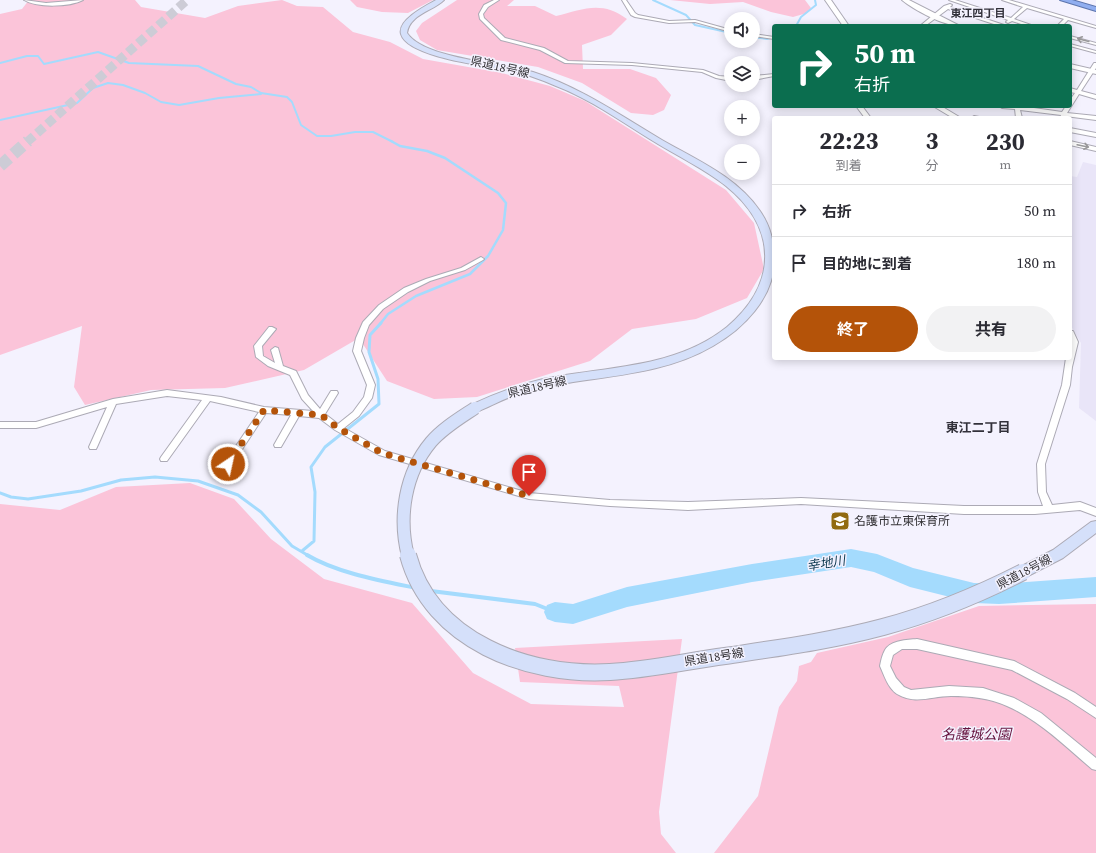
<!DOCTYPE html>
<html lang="ja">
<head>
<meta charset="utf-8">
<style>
  :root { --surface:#fff; --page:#f2f2f3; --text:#2b2b33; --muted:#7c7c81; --line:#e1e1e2; --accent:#b45309 }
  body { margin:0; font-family:"Source Serif 4","Noto Sans JP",serif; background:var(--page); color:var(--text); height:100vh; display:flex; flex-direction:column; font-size:15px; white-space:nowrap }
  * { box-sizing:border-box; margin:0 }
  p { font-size:13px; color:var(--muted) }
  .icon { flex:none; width:22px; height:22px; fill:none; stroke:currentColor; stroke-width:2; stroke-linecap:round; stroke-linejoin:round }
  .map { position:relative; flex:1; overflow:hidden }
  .sheet { position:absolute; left:772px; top:116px; width:300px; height:244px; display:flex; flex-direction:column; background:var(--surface); border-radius:4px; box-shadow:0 2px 10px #0003 }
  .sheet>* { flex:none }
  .guide { position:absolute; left:772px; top:24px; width:300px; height:84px; border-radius:4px; box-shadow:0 2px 10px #0003; background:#0b6e4f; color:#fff; overflow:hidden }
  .tools { position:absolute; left:724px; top:12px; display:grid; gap:8px }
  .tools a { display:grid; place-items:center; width:36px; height:36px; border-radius:50%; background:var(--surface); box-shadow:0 2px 10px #0003; font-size:20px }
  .pin { position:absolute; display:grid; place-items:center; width:34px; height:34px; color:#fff; margin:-41px -17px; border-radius:50% 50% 50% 0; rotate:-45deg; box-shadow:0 0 4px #0007 }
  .pin .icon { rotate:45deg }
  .me { position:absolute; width:44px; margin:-22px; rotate:34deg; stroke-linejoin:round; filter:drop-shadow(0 0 3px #0008) }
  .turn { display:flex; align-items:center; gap:14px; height:84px; padding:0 16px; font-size:18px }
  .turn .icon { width:52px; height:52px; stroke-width:2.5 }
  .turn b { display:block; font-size:28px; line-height:34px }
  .eta { display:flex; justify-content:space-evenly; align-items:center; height:68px; text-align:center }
  .eta b { font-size:24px; font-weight:700; line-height:28px }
  .action { display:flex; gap:8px; margin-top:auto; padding:8px 16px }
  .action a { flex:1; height:46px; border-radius:24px; background:var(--accent); color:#fff; font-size:16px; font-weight:700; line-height:46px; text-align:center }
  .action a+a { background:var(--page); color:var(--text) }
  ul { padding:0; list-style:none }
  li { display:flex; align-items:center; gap:12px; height:52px; padding:0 16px; border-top:1px solid var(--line) }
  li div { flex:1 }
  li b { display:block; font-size:15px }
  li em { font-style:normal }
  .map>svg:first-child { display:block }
</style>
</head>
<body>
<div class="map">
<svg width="1096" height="853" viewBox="0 0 1096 853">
  <rect width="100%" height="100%" fill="#f4f2fe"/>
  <path fill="#e9e5f8" d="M 1083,162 L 1096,165 L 1096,421 L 1079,408 L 1081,343 L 1070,324 L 1070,176 L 1077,177 Z"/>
  <path fill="#fbc4d9" d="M 29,0 L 135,0 L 141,7 L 205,18 L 238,6 L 282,0 L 297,6 L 323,7 L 353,32 L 390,42 L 423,59 L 502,73 L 550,86 L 585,101 L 726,190 L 754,223 L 764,269 L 747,298 L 696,319 L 632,329 L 590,361 L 477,397 L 434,399 L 387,381 L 359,338 L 304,370 L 225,388 L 151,390 L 85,405 L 74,387 L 82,326 L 0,355 L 0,14 L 22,9 Z
    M 350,0 L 433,0 L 408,13 L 382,12 L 357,7 Z
    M 457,0 L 514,0 L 507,6 L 535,6 L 556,16 C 583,9 602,0 627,19 L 611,35 L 582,45 L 583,69 L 630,69 L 656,78 L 671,95 L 664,110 L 653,115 L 631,113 L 582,83 L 538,67 L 437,50 L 420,40 L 416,31 L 422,23 Z
    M 670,0 L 805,0 L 811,8 L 807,13 L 793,17 L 771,12 L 743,2 L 710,4 Z
    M 190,483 L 234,499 L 271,539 L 324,579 L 412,603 L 473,673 L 531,704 L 624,707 L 619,686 L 520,682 L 515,648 L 682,639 L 659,812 L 661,834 L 676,853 L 0,853 L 0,504 L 60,510 L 116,487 Z
    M 1096,604 L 1096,853 L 714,853 L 758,796 L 779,707 L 797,681 L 799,666 L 811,662 L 817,653 L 888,637 L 979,606 Z"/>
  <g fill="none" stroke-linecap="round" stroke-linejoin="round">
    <path stroke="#a4dbfd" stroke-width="2" d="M 653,0 L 686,15 L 695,25 L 731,33
      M 796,26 L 801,17 L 816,5 L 815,0
      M 753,37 L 767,39 L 774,37
      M 0,63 L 27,56 L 38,56 L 44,64 L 98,52 L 129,63 L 198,66 L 236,84 L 251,87 L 261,93 L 287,97 L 292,102 L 301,125 L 317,136 L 331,136 L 355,132 L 373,132 L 393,142
      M 0,120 L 77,103 L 93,88 L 108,83 L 123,85 L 145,93 L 161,102 L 179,105 L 219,98 L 261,94"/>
    <path stroke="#a4dbfd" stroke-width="2.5" d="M 380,324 L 388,314 L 416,296 L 470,274 L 488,256 L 503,230 L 506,203 L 498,193 L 445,158 L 427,151 L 400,146 L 391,141"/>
    <path stroke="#a4dbfd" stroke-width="3" d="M 0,493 L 11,497 L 28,499 L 81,491 L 121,480 L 155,477 L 198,481 L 238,495 L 261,512 L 292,546 L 309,556
      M 302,551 L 314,541 L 315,492 L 311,467 L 325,447 L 379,404 L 378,379 L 369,352 L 370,335 L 381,323"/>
    <path stroke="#a4dbfd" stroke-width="4" d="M 307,555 C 337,573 382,581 416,588
      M 431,591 L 535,604 L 555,612"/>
    <path fill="#a4dbfd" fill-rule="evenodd" d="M 851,549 L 877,554 L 913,568 L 974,583 L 999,584 L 1096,577 L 1096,597 L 999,604 L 974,603 L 910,587 L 874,572 L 851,567 L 752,582 L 627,607 L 573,624 L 555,622 L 547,619 L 544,612 L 547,605 L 555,602 L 573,604 L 627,587 L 752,564 Z"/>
    <path stroke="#cdccd6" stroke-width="9" stroke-dasharray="9 4.5" stroke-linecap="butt" d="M 27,142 L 187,0"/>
    <path stroke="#cdccd6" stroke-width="12" stroke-dasharray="12 6" stroke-linecap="butt" d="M 0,166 L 28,141"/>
    <g stroke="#acaab5" stroke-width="2">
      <path id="minor" d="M 24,0 L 46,3 L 83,0 C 70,7 37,8 24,0 Z
        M 494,0 L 499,0 L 488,7 L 483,14 L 484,18 L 505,38 L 544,48 L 568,61 L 632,63 L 703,70 L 719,76 L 731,77 L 731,81 L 716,78 L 702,72 L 632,65 L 565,63 L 540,50 L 501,40 L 480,19 L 479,14 L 484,5 Z
        M 622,0 L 626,0 L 635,13 L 638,15 L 669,21 L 695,20 L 731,30 L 731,32 L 695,22 L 669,23 L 635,17 L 631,15 Z
        M 949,0 L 955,0 L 1011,18 L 1023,7 L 1002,0 L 1009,0 L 1096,26 L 1096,28 L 1068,20 L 1062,26 L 1057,26 L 1064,19 L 1027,8 L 1014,19 L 1034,26 L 1027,26 L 1012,21 L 1008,23 L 1006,22 L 1008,20 Z
        M 950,4 L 952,5 L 950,7 L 1007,26 L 1000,26 L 948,9 L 925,26 L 920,26 L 944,6 Z
        M 753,34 L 774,37 L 774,39 L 753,36 Z
        M 1070,36 L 1096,43 L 1096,45 L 1070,38 Z
        M 1070,44 L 1096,51 L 1096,53 L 1070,46 Z
        M 1094,63 L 1096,63 L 1096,68 L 1081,91 L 1096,95 L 1096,99 L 1079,94 L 1067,113 L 1096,116 L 1096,120 L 1065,116 L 1064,118 L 1060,118 L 1061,115 L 1020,110 L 1022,118 L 1016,118 L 1015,109 L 1002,108 L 999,106 L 1020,106 L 1062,112 L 1066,106 L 1070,106 L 1070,100 L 1075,93 L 1070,92 L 1070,88 L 1077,90 Z
        M 774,74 L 774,76 L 753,80 L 753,76 Z
        M 856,106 L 862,106 L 871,118 L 865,118 Z
        M 974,116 L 979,117 L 980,118 L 971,118 Z
        M 1070,128 L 1096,133 L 1096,137 L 1070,132 Z
        M 1070,141 L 1096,147 L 1096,151 L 1070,145 Z
        M 481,257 L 484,259 L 483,260 L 465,270 L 430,281 L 408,292 L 383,309 L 369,325 L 364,338 L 361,351 L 375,385 L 372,398 L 359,416 L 344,428 L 385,451 L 529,493 L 610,500 L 688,502 L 801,498 L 964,506 L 1043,506 L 1038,492 L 1037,464 L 1062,385 L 1066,358 L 1070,358 L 1070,331 L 1073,331 L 1078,342 L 1072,367 L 1070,385 L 1045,464 L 1046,492 L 1052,505 L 1080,502 L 1096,508 L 1096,516 L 1080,510 L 1035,514 L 964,514 L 801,504 L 688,510 L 610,506 L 529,499 L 379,455 L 335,430 L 319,418 L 299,416 L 281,447 L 275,447 L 274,445 L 291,415 L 266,413 L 231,466 L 225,466 L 224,464 L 225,462 L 259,412 L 210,401 L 167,461 L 161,461 L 160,459 L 161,457 L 202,400 L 167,396 L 116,404 L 97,447 L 96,449 L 90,449 L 89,447 L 107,407 L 36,428 L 0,428 L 0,422 L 36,422 L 113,399 L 167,390 L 221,397 L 264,407 L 313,411 L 302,399 L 290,375 L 268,366 L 256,357 L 254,346 L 269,327 L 272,327 L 276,329 L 262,346 L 263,356 L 275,363 L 271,350 L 275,347 L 278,348 L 283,366 L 296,371 L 308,395 L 320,409 L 331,391 L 337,391 L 338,393 L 325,414 L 338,424 L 353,412 L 364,397 L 367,385 L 353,351 L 356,338 L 363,322 L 379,305 L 404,288 L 426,279 L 461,268 Z
        M 917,639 L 1014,661 L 1075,693 L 1096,707 L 1096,718 L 1067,699 L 1012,670 L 917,649 L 902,649 L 893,655 L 890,666 L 896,678 L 904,687 L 911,690 L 949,686 L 983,688 L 1014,698 L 1041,713 L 1096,758 L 1096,770 L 1092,769 C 1066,747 1039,720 1007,706 C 989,698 970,696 951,696 C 932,696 915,705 897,694 C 888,688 884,675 880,666 C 881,661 882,655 885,650 C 891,640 907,640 917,639 Z"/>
    </g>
    <g stroke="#acaab5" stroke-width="2">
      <path id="tertiary" d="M 825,0 L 831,0 L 849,26 L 843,26 Z
        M 902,0 L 909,0 L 960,26 C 944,26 914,10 902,0 Z
        M 1070,64 L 1096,70 L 1096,74 L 1070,68 Z
        M 933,106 L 941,106 L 961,118 L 953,118 Z"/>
    </g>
    <g stroke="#acaab5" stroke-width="2">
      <path id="secondary" d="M 436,0 L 444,0 C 433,11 410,14 407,33 C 424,59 503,63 533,72 C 580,87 620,115 662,140 C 697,160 737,177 760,211 C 771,227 774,242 774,261 C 774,298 743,329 713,346 C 657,379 589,375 528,391 C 511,395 495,404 479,411 L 475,412 L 471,411 L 469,408 L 471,405 C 494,394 518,385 543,379 C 605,366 675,369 727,327 C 778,284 778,228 726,186 C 703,168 677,156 653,141 C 622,122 590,99 556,86 C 542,80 527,74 512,71 C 489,66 408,58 401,34 C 397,20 427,5 436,0 Z
        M 1096,521 L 1096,533 L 1063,558 L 1028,576 L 1023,578 L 1018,576 L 1016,572 L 1018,568 L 1053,550 L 1091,522 Z"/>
    </g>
    <g stroke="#5d75ad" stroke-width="2">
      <path id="trunk" d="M 1060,0 L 1072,0 L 1096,7 L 1096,11 Z"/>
    </g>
    <use href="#minor" fill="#fff" fill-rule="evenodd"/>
    <use href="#tertiary" fill="#fff" fill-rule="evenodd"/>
    <use href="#secondary" fill="#d5e0fa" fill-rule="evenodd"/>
    <use href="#trunk" fill="#90aef0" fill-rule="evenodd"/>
    <g stroke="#acaab5" stroke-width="14" stroke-linecap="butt">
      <path id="secondary-bridge-far1" d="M 408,556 C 398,517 405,473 431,442 C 443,428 460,418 475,408"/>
    </g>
    <g stroke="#acaab5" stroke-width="18" stroke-linecap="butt">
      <path id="secondary-bridge" d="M 408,555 C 431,641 528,677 610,672 C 649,670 687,661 725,656 C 778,648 831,641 883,627 C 932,614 978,595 1023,572"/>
    </g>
    <use href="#secondary-bridge-far1" stroke="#d5e0fa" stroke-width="12"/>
    <use href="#secondary-bridge" stroke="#d5e0fa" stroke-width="16"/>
  </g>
  <defs><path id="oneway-shaft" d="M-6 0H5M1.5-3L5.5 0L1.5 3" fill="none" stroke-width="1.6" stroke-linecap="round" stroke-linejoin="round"/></defs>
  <g stroke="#99989a">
    <use href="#oneway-shaft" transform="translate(1083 40) rotate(-165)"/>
    <use href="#oneway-shaft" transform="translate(1083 146) rotate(12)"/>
  </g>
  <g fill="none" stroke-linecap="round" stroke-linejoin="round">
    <path stroke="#b45309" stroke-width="7" stroke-dasharray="0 12.6" d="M 228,464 L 264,410 L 321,415 L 338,428 L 382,453 L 529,496"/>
  </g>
  <defs>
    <g id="school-square" transform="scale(1)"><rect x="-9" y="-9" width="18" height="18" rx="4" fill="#916a11" stroke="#f4f2fe"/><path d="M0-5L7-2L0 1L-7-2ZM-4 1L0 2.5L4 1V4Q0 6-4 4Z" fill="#fff"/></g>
  </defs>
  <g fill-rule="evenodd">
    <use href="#school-square" x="840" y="521"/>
  </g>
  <g text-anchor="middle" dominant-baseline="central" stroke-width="3" stroke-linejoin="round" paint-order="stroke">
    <g font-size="11" font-weight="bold" fill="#32313a" stroke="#f4f2fe">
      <text x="978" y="13">東江四丁目</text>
    </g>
    <g font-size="12" fill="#333236" stroke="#f4f2fe">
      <text transform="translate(500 67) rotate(13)">県道18号線</text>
      <text transform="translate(537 387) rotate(-13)">県道18号線</text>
      <text transform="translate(1024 572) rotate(-28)">県道18号線</text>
      <text transform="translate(714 657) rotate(-9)">県道18号線</text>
    </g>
    <g font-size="12" fill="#333236" stroke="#f4f2fe" text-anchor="start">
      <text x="854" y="521">名護市立東保育所</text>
    </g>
    <g font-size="13" font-weight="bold" fill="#32313a" stroke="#f4f2fe">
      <text x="978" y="427">東江二丁目</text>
    </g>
    <g font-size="13" font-style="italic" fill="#0a374d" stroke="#f4f2fe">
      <text transform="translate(826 563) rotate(-9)">幸地川</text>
    </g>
    <g font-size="14" font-style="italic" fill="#65123e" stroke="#f4f2fe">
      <text x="976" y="734">名護城公園</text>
    </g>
  </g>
</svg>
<div class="tools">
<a><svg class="icon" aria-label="sound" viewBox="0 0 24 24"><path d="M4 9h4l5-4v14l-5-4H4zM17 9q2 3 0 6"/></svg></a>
<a><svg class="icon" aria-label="layers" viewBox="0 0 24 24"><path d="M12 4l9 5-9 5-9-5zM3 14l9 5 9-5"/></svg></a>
<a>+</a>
<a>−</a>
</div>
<div class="pin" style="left:529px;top:496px;background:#d93025"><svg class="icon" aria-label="arrive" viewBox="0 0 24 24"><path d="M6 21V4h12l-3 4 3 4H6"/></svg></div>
<svg class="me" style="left:228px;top:464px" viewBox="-20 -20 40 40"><circle r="17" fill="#b45309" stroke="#fff" stroke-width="3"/><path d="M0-11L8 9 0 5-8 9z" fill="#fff"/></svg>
<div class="guide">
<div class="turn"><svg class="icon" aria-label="right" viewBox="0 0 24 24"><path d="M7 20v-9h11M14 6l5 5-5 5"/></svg><div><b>50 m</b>右折</div></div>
</div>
<section class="sheet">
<div class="eta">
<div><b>22:23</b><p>到着</p></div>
<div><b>3</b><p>分</p></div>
<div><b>230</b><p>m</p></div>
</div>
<ul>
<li><svg class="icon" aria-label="right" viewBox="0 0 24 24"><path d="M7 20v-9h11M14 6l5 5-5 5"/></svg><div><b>右折</b></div><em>50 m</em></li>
<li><svg class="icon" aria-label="arrive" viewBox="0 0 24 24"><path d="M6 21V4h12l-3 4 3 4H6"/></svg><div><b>目的地に到着</b></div><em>180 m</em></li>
</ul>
<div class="action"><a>終了</a><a>共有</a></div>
</section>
</div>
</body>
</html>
